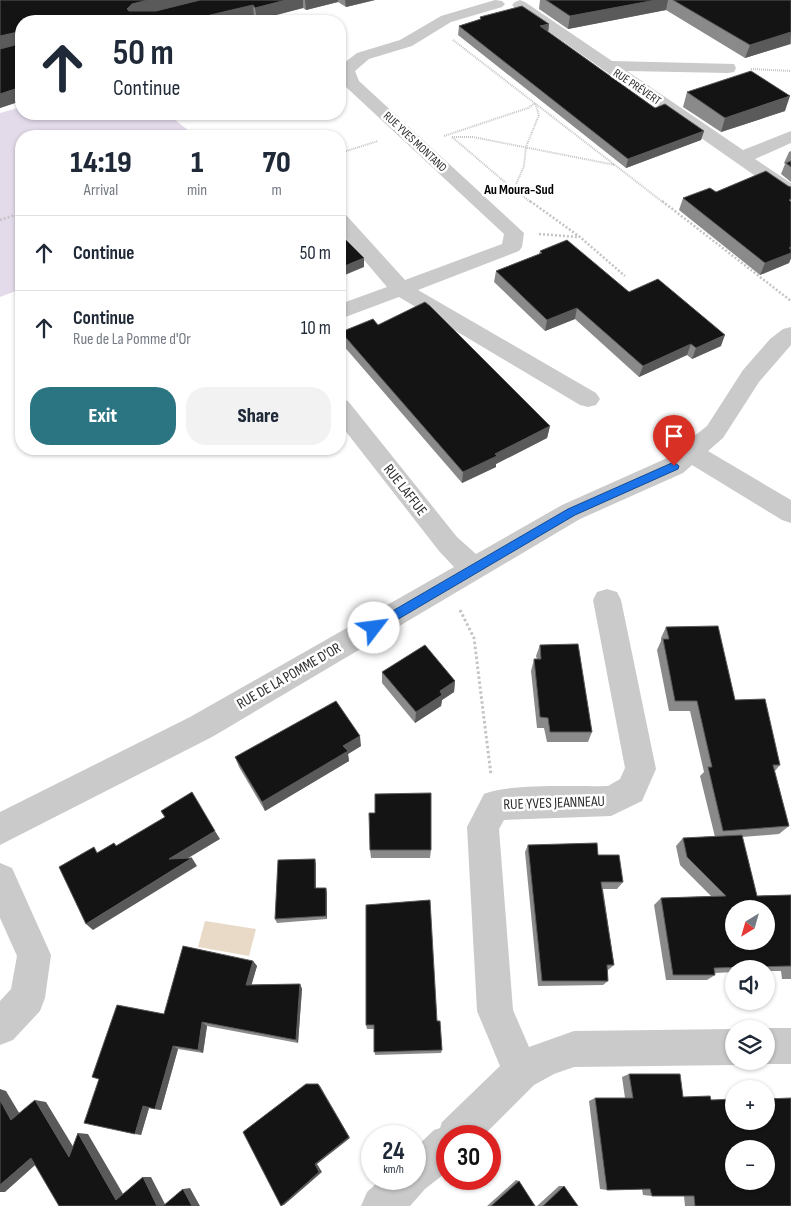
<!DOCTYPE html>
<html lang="en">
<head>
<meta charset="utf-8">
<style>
  :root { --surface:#fff; --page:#f2f2f3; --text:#1f2937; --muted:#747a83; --line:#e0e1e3; --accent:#2a7581 }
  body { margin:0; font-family:"Sofia Sans Condensed",sans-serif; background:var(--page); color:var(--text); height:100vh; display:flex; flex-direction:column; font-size:19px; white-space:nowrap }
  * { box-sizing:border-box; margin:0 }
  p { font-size:16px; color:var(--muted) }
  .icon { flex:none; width:28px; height:28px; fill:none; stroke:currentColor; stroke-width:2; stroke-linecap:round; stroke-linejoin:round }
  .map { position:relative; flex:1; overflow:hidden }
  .side { position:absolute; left:15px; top:130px; width:331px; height:325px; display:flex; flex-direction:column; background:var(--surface); border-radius:20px; box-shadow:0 1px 4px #0004 }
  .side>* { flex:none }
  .hud { position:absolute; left:15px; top:15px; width:331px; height:105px; border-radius:20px; box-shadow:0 1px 4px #0004; background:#fff; color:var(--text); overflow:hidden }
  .needle { width:32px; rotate:217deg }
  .fabs { position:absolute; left:725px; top:900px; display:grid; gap:10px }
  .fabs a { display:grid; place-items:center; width:50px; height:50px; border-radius:50%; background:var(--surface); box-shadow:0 1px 4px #0004; font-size:25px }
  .speed { position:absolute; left:361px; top:1125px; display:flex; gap:10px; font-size:25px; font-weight:700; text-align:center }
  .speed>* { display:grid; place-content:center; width:65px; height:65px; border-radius:50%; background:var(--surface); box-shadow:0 1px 4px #0004; line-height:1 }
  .speed small { font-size:12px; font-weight:400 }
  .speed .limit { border:8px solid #d22; background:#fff; color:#111 }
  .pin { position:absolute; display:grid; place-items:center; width:42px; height:42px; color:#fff; margin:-51px -21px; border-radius:50% 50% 50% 0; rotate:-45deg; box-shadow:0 0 5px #0007 }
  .pin .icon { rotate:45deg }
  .me { position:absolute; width:55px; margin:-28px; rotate:60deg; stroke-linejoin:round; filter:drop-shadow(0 0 4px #0008) }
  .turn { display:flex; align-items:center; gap:18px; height:105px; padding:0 15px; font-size:22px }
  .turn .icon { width:65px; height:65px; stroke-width:2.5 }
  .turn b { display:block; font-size:35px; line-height:42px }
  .eta { display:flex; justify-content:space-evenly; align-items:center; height:85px; text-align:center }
  .eta b { font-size:30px; font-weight:800; line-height:35px }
  .cta { display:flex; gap:10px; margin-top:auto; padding:10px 15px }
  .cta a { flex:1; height:58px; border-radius:20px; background:var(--accent); color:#fff; font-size:20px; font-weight:800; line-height:58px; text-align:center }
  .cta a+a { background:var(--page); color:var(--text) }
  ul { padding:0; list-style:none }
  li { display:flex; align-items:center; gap:15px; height:75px; padding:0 15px; border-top:1px solid var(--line) }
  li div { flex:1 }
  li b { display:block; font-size:19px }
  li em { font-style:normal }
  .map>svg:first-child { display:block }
</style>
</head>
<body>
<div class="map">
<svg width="791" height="1206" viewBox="0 0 791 1206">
  <rect width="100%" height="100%" fill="#fff"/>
  <path fill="#e4dbea" d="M 21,107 L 21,114 L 168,114 L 195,136 L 21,136 L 21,289 L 0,297 L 0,113 Z"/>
  <path fill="#e9dac8" d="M 205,921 L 256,929 L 249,956 L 198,947 Z"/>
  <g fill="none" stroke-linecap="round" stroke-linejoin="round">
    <path stroke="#c4c4c4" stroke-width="2" stroke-dasharray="1 1" stroke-linecap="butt" d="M 453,40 L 664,203
      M 751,69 L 791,71
      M 444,136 L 528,108 L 535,103 L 539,115 L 526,147 L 524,166 L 514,189
      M 452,137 L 513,189 L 532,203
      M 452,137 L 473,137 L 615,165
      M 340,153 L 378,141"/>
    <path stroke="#c4c4c4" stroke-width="2.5" stroke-dasharray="2 2" stroke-linecap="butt" d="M 530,201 L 580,237 L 625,276
      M 662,201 L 791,301
      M 0,220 L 21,213
      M 539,234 L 578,237"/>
    <path stroke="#c4c4c4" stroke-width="3" stroke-dasharray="2.5 2.5" stroke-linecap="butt" d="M 460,610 L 474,638 L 491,775"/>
    <path fill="#cacaca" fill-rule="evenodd" d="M 495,0 L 502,1 L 505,4 L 502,7 L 451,22 L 412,46 L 369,59 L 355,71 L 359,81 L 524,233 L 522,247 L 519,251 L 418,290 L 596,393 L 600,399 L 596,405 L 588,407 L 580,405 L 399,297 L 340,319 L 340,304 L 387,287 L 340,232 L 340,214 L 347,216 L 405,280 L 502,244 L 504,234 L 346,87 L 340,75 L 340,66 L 357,53 L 400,40 L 441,16 Z
      M 520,0 L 525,2 L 612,61 L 734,64 L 736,68 L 734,72 L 728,73 L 627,71 L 743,150 L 791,131 L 791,143 L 755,159 L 791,183 L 791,198 L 784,196 L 515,8 L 512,5 L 515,2 Z
      M 791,327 L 791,345 L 759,382 L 723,438 L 708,451 L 791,500 L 791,523 L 782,520 L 692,465 L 683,473 L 580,519 L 212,737 L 0,845 L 0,812 L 190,717 L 454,567 L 439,551 L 340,424 L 340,399 L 348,401 L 457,537 L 476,554 L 562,505 L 665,459 L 707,426 L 743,370 L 770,339 L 783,329 Z
      M 607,589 L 617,592 L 621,600 L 656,769 L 642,801 L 611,816 L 504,820 L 499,829 L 513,1010 L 529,1047 L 574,1031 L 734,1029 L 734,1061 L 744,1061 L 734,1065 L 574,1067 L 554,1074 L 534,1085 L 483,1136 L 448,1136 L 448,1171 L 425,1189 L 410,1206 L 361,1206 L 367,1192 L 381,1179 L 415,1179 L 415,1148 L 434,1130 L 440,1128 L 442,1122 L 500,1066 L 477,1011 L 467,827 L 484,794 C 513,783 575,787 608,786 L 620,779 L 625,768 L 593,600 L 597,592 Z
      M 0,863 L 12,868 L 51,955 L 45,998 L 40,1011 L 13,1040 L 0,1045 L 0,1001 L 11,989 L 17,956 L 0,918 Z
      M 766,1028 L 791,1028 L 791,1064 L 766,1064 L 759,1061 L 766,1061 L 766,1029 L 763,1029 Z"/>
  </g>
  <path fill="#8a8a8a" d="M 0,0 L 375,0 L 346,7 L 338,2 L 306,10 L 303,8 L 257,20 L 254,17 L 238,21 L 21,21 L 21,101 L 0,108 Z
    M 540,0 L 791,0 L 791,44 L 745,58 L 666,10 L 568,29 L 539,9 Z
    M 480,17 L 549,24 L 548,32 L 655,108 L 704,131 L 701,140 L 626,168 L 458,35 L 459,26 L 480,19 Z
    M 687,92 L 785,111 L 721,132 L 683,107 Z
    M 791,151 L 791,182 L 781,174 L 785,164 L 784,163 L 789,152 Z
    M 788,186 L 791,187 L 791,258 L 789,263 L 760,275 L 679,210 L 683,198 L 716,192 Z
    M 540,251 L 629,292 L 721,346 L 692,359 L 687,355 L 639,377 L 575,319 L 545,331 L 494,282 L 496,271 L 539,254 Z
    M 378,325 L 550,426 L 547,438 L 496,464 L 496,467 L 462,483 L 342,344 L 341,332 Z
    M 666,627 L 735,700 L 780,765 L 774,772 L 789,826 L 779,834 L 742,837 L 757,896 L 791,895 L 791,979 L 782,979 L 781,971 L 766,971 L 766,969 L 734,969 L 734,972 L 715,973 L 715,975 L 707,980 L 666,980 L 654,905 L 661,898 L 711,896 L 680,865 L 676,846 L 683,838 L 715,837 L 700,776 L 704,772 L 690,711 L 669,711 L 657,650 L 661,641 L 661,638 Z
    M 540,645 L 592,732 L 588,742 L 547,742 L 544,728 L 537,728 L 531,671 L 534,659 L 537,659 L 536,656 Z
    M 382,672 L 455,681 L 454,692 L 442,700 L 441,706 L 415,723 L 382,683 Z
    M 361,746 L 348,754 L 349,761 L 265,811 L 239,767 L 235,757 Z
    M 375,813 L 431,850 L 430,858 L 371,858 L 370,850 Z
    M 528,845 L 598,855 L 623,882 L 617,889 L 603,889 L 614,965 L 608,970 L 608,981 L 603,985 L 538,986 L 525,852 Z
    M 316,864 L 316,888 L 327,892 L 327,919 L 277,923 L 275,919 Z
    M 253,961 L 257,966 L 251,985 L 300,984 L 302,989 L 298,1043 L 207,1026 L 203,1053 L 178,1049 L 161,1110 L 149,1108 L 141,1135 L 99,1079 L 164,1014 Z
    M 437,1021 L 442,1050 L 441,1053 L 375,1055 L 374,1029 L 367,1029 L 366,1025 Z
    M 629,1074 L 683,1097 L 711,1100 L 791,1206 L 685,1206 L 684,1196 L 652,1196 L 643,1195 L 642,1189 L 607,1190 L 600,1189 L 589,1101 L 595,1098 L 625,1098 L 622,1077 Z
    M 516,1180 L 519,1181 L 535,1206 L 487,1206 Z
    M 559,1186 L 564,1186 L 578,1206 L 537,1206 Z"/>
  <path fill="#5a5a5a" d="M 148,0 L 199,0 L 130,21 L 127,9 L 132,4 Z
    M 286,0 L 303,0 L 303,8 L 257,20 L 255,8 Z
    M 305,0 L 338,0 L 338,2 L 306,10 Z
    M 345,0 L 375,0 L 346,7 Z
    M 656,0 L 668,0 L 666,10 L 568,29 L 570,16 Z
    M 253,5 L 254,17 L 238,21 L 185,21 Z
    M 549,24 L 548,33 L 540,26 Z
    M 18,32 L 21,45 L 0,50 L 0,36 Z
    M 791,32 L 790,44 L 745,58 L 750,45 Z
    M 21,70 L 21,84 L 15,72 Z
    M 21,87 L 21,101 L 0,108 L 0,94 Z
    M 790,96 L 785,111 L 721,132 L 725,118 Z
    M 704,131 L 701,140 L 626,168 L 628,159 Z
    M 791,247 L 791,258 L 789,263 L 760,275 L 765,263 Z
    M 364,258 L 364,267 L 340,277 L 340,268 Z
    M 577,308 L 575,319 L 545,331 L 547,320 Z
    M 725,335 L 721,346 L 692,359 L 696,348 Z
    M 691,344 L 687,355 L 639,377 L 643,366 Z
    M 550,426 L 547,438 L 496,464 L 496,467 L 462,483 L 463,472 L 495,454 Z
    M 455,681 L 454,692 L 442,700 L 441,706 L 415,723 L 416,712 L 440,691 Z
    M 360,736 L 361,746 L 348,754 L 349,761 L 265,811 L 262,802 L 343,746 Z
    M 215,831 L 220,839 L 175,866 L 169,859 Z
    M 192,858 L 197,866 L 93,930 L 86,924 Z
    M 315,859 L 316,864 L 316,892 L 315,888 Z
    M 326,888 L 327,892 L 327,919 L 326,916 Z
    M 253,961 L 257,966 L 250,990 L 246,985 Z
    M 300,984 L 302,989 L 298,1043 L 296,1040 Z
    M 202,1022 L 207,1026 L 203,1053 L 198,1050 Z
    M 173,1046 L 178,1049 L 161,1110 L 155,1109 Z
    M 318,1084 L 320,1086 L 350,1138 L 317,1164 L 322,1172 L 284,1205 L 281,1206 L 315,1164 Z
    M 0,1089 L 6,1091 L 24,1121 L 11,1120 L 0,1100 Z
    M 35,1100 L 46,1102 L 80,1158 L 69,1157 Z
    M 143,1106 L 149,1108 L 141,1135 L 135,1134 Z
    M 78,1133 L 88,1134 L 126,1199 L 116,1200 Z
    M 31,1158 L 43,1158 L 5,1192 L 0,1192 L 0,1185 Z
    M 143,1177 L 151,1177 L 166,1206 L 157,1206 Z
    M 190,1188 L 200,1206 L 192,1206 L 183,1189 Z"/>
  <path fill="#141414" stroke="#5a5a5a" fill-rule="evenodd" d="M 0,0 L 148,0 L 132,4 L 127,9 L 129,11 L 156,11 L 200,0 L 286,0 L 255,8 L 253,5 L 185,21 L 21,21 L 21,70 L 15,72 L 21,81 L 21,87 L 0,94 L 0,49 L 19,44 L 18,32 L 0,36 Z
    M 546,0 L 656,0 L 570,16 Z
    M 673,0 L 791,0 L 791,32 L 750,45 Z
    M 522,6 L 549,24 L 540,26 L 652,106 L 655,108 L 665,104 L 704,131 L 628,159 L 459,26 L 481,19 L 480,17 Z
    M 751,71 L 790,96 L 725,118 L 687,92 Z
    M 791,161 L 791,167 L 786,163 Z
    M 766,171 L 788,186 L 791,187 L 791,199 L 789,200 L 791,202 L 791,247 L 789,248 L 791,249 L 791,253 L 765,263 L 683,198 L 710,188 L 716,192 Z
    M 340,234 L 364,258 L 340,268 Z
    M 567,240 L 629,292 L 658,279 L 725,335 L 696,348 L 691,344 L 643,366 L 577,308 L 547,320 L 496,271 L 542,253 L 540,251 Z
    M 425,302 L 430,306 L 550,426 L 495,454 L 497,456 L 463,472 L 341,332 L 373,319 L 378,325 Z
    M 718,626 L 735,700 L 765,699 L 780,765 L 773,765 L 789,826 L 723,831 L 708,767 L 712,767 L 697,701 L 675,701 L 663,639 L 669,639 L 666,627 Z
    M 578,644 L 592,732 L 550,732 L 548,718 L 540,717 L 534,659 L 541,659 L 540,645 Z
    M 425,645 L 455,681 L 440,691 L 442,695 L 416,712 L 382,672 Z
    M 336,701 L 360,736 L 343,746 L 348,751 L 262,802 L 235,757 Z
    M 192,792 L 215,831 L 169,859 L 192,858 L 86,924 L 59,867 L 94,847 L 97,853 L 114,843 L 116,846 L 165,817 L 161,811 Z
    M 431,793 L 431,850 L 370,850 L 369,813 L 375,813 L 375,794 Z
    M 742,835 L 757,896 L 791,895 L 791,966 L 714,968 L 715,975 L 673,975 L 661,898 L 726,896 L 687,857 L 683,838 ZM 734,909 L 766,909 L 766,941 L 734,941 Z
    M 597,843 L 598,855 L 619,855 L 623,882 L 601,882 L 614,965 L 607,965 L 608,981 L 542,981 L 528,845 Z
    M 315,859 L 315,888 L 326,888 L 326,916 L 275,919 L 278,860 Z
    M 430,900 L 437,1021 L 440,1021 L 442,1050 L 374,1052 L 374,1025 L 366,1025 L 366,905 Z
    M 183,946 L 253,961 L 246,985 L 300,984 L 296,1040 L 202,1022 L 198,1050 L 173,1046 L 155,1109 L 143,1106 L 135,1134 L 84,1123 L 99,1079 L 92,1077 L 117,1005 L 164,1014 Z
    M 629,1074 L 680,1074 L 683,1097 L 710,1096 L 711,1100 L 734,1099 L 734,1121 L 766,1121 L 766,1099 L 791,1098 L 791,1206 L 695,1206 L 694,1196 L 652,1196 L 650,1189 L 607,1190 L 595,1098 L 633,1098 ZM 734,1149 L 766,1149 L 766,1181 L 734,1181 Z
    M 306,1084 L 318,1084 L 349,1137 L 315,1164 L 319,1172 L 281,1206 L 243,1132 Z
    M 0,1100 L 11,1120 L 35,1100 L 69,1157 L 78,1133 L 116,1200 L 143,1177 L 157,1206 L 59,1206 L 31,1158 L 0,1185 Z
    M 519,1181 L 535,1206 L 491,1206 Z
    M 564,1186 L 578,1206 L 543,1206 Z
    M 183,1189 L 192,1206 L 163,1206 Z"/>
  <path fill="#1a73e8" stroke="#114b97" d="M 674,462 L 679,466 L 678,469 L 575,515 L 378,631 L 370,631 L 368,628 L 370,624 L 568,509 Z"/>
  <g text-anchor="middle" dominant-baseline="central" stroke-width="5" stroke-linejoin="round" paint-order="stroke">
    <g font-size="12" fill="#2d2d2d" stroke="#fff">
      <text transform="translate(637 87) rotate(34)">RUE PRÉVERT</text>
      <text transform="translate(415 142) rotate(43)">RUE YVES MONTAND</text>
    </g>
    <g font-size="14" font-weight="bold" fill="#000" stroke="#fff">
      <text x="519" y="189">Au Moura-Sud</text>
    </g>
    <g font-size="15" fill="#2d2d2d" stroke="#fff">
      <text transform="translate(405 490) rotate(52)">RUE LAFFUE</text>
      <text transform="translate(289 676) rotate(-30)">RUE DE LA POMME D'OR</text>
      <text transform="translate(554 803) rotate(-2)">RUE YVES JEANNEAU</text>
    </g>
  </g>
</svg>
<div class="fabs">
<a><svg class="needle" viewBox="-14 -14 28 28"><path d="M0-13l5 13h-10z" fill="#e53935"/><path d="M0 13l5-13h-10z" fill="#747a83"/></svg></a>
<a><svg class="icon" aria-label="sound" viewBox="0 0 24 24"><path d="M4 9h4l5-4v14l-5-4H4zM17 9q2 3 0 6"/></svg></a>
<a><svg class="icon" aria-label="layers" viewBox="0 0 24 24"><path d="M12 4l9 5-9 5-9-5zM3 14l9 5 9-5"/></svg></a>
<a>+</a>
<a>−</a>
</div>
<div class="speed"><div>24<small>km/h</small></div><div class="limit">30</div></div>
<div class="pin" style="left:674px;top:466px;background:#d93025"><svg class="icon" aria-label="arrive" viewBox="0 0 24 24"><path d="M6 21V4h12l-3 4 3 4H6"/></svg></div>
<svg class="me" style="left:374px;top:628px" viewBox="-20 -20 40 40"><circle r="19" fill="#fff"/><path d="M0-13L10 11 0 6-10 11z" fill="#1a73e8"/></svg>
<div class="hud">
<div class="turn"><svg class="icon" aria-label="ahead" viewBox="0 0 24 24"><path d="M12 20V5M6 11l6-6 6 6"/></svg><div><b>50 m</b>Continue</div></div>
</div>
<section class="side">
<div class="eta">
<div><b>14:19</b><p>Arrival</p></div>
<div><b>1</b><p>min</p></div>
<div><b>70</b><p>m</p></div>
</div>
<ul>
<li><svg class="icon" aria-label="ahead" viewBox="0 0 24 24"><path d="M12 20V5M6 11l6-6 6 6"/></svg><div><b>Continue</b></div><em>50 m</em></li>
<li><svg class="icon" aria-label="ahead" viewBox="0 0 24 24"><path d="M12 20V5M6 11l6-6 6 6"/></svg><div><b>Continue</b><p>Rue de La Pomme d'Or</p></div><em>10 m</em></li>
</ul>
<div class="cta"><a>Exit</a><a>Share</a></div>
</section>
</div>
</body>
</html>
